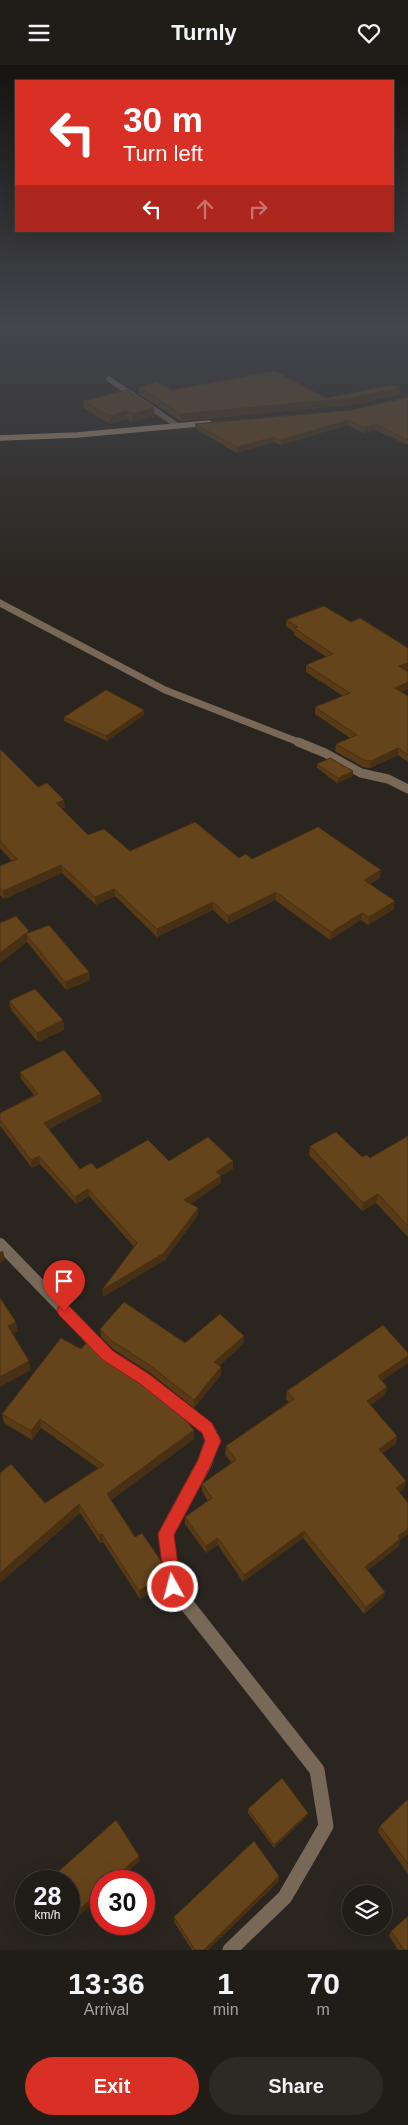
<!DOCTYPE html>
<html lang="en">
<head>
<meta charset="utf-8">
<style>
  :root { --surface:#201c17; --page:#2d2924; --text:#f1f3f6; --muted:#a2a1a1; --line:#3d3a36; --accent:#d93025 }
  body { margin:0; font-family:Helvetica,sans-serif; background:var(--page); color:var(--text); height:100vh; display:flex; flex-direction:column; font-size:19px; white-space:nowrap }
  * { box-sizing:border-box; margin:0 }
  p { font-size:16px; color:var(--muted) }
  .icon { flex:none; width:28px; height:28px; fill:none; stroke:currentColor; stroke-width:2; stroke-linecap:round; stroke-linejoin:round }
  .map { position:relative; height:1885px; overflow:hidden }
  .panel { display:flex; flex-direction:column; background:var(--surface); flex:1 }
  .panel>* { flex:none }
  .hud { position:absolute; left:15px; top:15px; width:379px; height:152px; border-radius:0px; box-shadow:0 5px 20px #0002,0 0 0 1px var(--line); background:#d93025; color:#fff; overflow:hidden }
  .fabs { position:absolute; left:342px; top:1820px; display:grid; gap:10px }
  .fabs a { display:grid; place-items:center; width:50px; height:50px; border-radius:50%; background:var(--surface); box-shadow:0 5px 20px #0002,0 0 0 1px var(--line); font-size:25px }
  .speed { position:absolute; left:15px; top:1805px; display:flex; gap:10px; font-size:25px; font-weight:700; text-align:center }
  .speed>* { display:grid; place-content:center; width:65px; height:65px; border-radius:50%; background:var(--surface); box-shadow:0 5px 20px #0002,0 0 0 1px var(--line); line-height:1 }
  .speed small { font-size:12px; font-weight:400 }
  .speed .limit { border:8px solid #d22; background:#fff; color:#111 }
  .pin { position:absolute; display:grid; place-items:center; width:42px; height:42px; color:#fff; margin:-51px -21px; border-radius:50% 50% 50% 0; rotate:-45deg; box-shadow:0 0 5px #0007 }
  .pin .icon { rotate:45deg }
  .me { position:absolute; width:55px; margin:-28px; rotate:353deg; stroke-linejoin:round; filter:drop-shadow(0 0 4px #0008) }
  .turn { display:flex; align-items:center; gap:18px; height:105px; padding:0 25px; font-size:22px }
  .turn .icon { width:65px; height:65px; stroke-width:2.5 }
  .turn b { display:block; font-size:35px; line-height:42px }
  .lanes { display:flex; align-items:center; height:48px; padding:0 25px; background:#0003; justify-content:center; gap:25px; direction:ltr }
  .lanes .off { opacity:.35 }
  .eta { display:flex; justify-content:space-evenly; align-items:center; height:85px; text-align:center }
  .eta b { font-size:30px; font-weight:700; line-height:35px }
  .cta { display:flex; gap:10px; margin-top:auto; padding:10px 25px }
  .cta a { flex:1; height:58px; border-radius:30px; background:var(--accent); color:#fff; font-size:20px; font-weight:700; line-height:58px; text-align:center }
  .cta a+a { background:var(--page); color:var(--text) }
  header { display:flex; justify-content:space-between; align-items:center; height:65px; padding:0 25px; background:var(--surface); font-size:22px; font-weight:700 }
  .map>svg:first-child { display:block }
</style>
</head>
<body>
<header><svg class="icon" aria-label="menu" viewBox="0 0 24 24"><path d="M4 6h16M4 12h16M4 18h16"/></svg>Turnly<svg class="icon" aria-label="heart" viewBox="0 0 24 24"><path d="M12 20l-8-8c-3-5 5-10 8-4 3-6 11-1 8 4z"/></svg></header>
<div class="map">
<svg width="408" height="1885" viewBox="0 0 408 1885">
  <rect width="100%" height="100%" fill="#2a251f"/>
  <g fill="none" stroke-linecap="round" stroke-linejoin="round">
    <path stroke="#786857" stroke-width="5.5" d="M 109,314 L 178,361"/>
    <path stroke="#786857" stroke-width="7" d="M 0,538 L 165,625 L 301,678"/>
    <path stroke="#786857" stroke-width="9" d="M 298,677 L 325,688 L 361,708 L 388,714 L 408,724"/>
    <path stroke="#786857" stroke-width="12" d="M 0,1179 L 108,1290 L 144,1313 L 207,1363 L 213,1377"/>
    <path stroke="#786857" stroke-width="15" d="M 213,1375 L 204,1399 L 166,1469 L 173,1522 L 317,1705 L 326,1761 L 285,1832 L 230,1885"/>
    <path stroke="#a78d72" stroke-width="5.5" d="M 0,373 L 77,370 L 209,358"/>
  </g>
  <path fill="#583a17" d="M 139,322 L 172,325 L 326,333 L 400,323 L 399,330 L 350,340 L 181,356 L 139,329 Z
    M 408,332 L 408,380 L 375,365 L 364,368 L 348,360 L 281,380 L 274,377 L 237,388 L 195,364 L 195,359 L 352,345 Z
    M 83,336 L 154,343 L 155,351 L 132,357 L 127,354 L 110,359 L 84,343 Z
    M 286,555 L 351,557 L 408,583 L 408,604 L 405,605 L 408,607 L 408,624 L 401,627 L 408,631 L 408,697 L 398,690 L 370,703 L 363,702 L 335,686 L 336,679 L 350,673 L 315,649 L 315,642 L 343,631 L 306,607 L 306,600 L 326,592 L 294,570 L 294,567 L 286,561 Z
    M 144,645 L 144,650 L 107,676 L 64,656 L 64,652 Z
    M 0,684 L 38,722 L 65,742 L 61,744 L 88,770 L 130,786 L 252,794 L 380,813 L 370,819 L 394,844 L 368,860 L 361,855 L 330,875 L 275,835 L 228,859 L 213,845 L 157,872 L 115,831 L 96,840 L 62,808 L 4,834 L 0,830 L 0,801 L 12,796 L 0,783 Z
    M 317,699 L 353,711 L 337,718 L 317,703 Z
    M 0,858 L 29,868 L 89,907 L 90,915 L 66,925 L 27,877 L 0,898 Z
    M 9,936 L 63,955 L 64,965 L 38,977 L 11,945 Z
    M 20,1007 L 102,1036 L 49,1064 L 80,1104 L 97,1104 L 169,1096 L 233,1104 L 221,1111 L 221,1118 L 190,1139 L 198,1150 L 165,1195 L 103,1232 L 134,1182 L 89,1131 L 76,1139 L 40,1099 L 32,1103 L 0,1061 L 0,1048 L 34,1030 L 21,1014 Z
    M 408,1071 L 408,1172 L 376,1138 L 362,1146 L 309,1090 L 310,1081 L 362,1092 L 370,1093 Z
    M 100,1264 L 185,1278 L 244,1271 L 243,1279 L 219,1301 L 221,1302 L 221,1310 L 194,1343 L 149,1307 L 113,1284 L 101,1272 Z
    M 81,1284 L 103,1287 L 184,1354 L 194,1374 L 111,1435 L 135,1472 L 163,1510 L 163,1518 L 140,1534 L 103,1477 L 100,1478 L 80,1448 L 0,1518 L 0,1408 L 45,1438 L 98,1403 L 41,1363 L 32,1375 L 4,1358 L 2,1349 Z
    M 408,1298 L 381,1316 L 387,1322 L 385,1330 L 370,1340 L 397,1371 L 396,1379 L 382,1388 L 406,1416 L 404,1424 L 399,1427 L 408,1438 L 408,1469 L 400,1475 L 399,1481 L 367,1506 L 385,1527 L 383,1533 L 364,1549 L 303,1473 L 243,1517 L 218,1480 L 206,1488 L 185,1459 L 185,1452 L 208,1436 L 202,1426 L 202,1419 L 232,1398 L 225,1389 L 226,1381 L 289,1337 L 286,1334 L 287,1326 Z
    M 408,1734 L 408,1809 L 378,1767 L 380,1761 Z
    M 248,1744 L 308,1748 L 307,1751 L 274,1783 L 248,1748 Z
    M 279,1811 L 278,1817 L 208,1885 L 192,1885 L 174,1857 L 174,1852 Z
    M 391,1866 L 408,1885 L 398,1885 L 389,1871 Z"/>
  <path fill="#473013" d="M 400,323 L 399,330 L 350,340 L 181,356 L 180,349 L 351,333 Z
    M 154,343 L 155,351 L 132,357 L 132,349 Z
    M 127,346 L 127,354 L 110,359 L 109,351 Z
    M 348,355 L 348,360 L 281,380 L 281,375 Z
    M 375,359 L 375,365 L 364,368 L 364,363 Z
    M 274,372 L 274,377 L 237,388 L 237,382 Z
    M 408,598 L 408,604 L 398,608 L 399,601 Z
    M 408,617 L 408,624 L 394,630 L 395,623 Z
    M 144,645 L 144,650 L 107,676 L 106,671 Z
    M 398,683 L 398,690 L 370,703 L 371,696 Z
    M 353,706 L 353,711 L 337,718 L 338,713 Z
    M 64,735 L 65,742 L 56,746 L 56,738 Z
    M 61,800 L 62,808 L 4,834 L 3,826 Z
    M 381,805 L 380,813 L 363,822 L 364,815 Z
    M 114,824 L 115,831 L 96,840 L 95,832 Z
    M 276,827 L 275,835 L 228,859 L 228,851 Z
    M 395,836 L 394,844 L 368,860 L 369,852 Z
    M 213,837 L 213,845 L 157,872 L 157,864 Z
    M 362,848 L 361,855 L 330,875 L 331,867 Z
    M 29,866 L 30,874 L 26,869 L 27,877 L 0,898 L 0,888 Z
    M 89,907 L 90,915 L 66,925 L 65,917 Z
    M 63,955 L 64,965 L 38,977 L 37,968 Z
    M 101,1029 L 102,1036 L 45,1066 L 44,1058 Z
    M 39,1091 L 40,1099 L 32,1103 L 31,1095 Z
    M 233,1096 L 233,1104 L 221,1111 L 221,1118 L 184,1143 L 184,1135 L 216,1107 Z
    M 88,1124 L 89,1131 L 76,1139 L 75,1132 Z
    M 378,1129 L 376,1138 L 362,1146 L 363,1138 Z
    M 198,1143 L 198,1150 L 165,1195 L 103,1232 L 102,1225 Z
    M 3,1186 L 5,1195 L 0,1198 L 0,1187 Z
    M 16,1257 L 18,1266 L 10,1271 L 8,1261 Z
    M 244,1271 L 243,1279 L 214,1305 L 214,1297 Z
    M 408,1291 L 408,1298 L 376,1319 L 378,1311 Z
    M 29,1296 L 31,1305 L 0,1322 L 0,1312 Z
    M 221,1302 L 221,1310 L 194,1343 L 194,1335 Z
    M 387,1322 L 385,1330 L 365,1344 L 367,1336 Z
    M 184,1346 L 184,1355 L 181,1350 Z
    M 40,1354 L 41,1363 L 32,1375 L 31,1366 Z
    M 194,1365 L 194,1374 L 108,1437 L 107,1429 Z
    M 397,1371 L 396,1379 L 377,1392 L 379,1384 Z
    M 406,1416 L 404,1424 L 394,1431 L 396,1423 Z
    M 79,1439 L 80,1448 L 0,1518 L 0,1508 Z
    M 408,1464 L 408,1469 L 400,1475 L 399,1481 L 363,1509 L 365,1502 L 398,1471 Z
    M 304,1466 L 303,1473 L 243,1517 L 244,1510 Z
    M 102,1469 L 103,1477 L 100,1478 L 99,1470 Z
    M 218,1473 L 218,1480 L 206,1488 L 206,1481 Z
    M 163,1510 L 163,1518 L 140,1534 L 139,1526 Z
    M 385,1527 L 383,1533 L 364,1549 L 366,1542 Z
    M 308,1748 L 307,1751 L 274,1783 L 274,1780 Z
    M 139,1791 L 140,1796 L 118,1816 L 111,1816 Z
    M 279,1811 L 278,1817 L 208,1885 L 204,1885 Z
    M 101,1825 L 101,1831 L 72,1857 L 71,1852 Z"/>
  <path fill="#66441b" stroke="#473013" d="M 275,306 L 326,333 L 391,320 L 400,323 L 351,333 L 180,349 L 139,322 L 157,317 L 172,325 Z
    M 127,325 L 154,343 L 132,349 L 127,346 L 109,351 L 83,336 Z
    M 408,332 L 408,375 L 375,359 L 364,363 L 348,355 L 281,375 L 274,372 L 237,382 L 195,359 L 352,345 Z
    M 324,541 L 351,557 L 360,553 L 408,583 L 408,598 L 399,601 L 408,607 L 408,617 L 395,623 L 408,631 L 408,690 L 398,683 L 371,696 L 364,695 L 336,679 L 357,670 L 315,642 L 350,628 L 306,600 L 333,589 L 294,563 L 298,562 L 286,555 Z
    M 106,625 L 144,645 L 106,671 L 64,652 Z
    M 0,684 L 38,722 L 47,718 L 64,735 L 56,738 L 88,770 L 104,764 L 130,786 L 195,757 L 239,793 L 246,789 L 252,794 L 318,762 L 381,805 L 364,815 L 395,836 L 369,852 L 362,848 L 331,867 L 276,827 L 228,851 L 213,837 L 157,864 L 114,824 L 95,832 L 61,800 L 3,826 L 0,823 L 0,801 L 17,794 L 0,776 Z
    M 330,693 L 353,706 L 338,713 L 317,699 Z
    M 16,851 L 29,866 L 0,888 L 0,858 Z
    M 49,860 L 89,907 L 65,917 L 26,869 Z
    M 35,924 L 63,955 L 37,968 L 9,936 Z
    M 64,985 L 101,1029 L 44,1058 L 80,1104 L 91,1098 L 97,1104 L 148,1075 L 169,1096 L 208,1072 L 233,1096 L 216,1107 L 221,1111 L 184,1135 L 198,1143 L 164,1188 L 102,1225 L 137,1178 L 88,1124 L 75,1132 L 39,1091 L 31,1095 L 0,1055 L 0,1048 L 38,1029 L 20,1007 Z
    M 336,1067 L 362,1092 L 367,1090 L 370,1093 L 408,1071 L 408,1161 L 378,1129 L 363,1138 L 310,1081 Z
    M 0,1233 L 16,1257 L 8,1261 L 29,1296 L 0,1312 Z
    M 124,1237 L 185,1278 L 220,1249 L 244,1271 L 214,1297 L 221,1302 L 194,1335 L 148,1299 L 112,1276 L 100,1264 Z
    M 383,1260 L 408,1288 L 408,1291 L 378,1311 L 387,1322 L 367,1336 L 397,1371 L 379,1384 L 406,1416 L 396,1423 L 408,1438 L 408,1464 L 398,1471 L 400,1474 L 365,1502 L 385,1527 L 366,1542 L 304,1466 L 244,1510 L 218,1473 L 206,1481 L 185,1452 L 212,1433 L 202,1419 L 236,1395 L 226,1381 L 294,1334 L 287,1326 Z
    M 61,1273 L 81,1284 L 90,1274 L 103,1287 L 139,1310 L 184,1346 L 181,1350 L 194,1365 L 107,1429 L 135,1472 L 142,1468 L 161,1496 L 163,1510 L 139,1526 L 102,1469 L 99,1470 L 79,1439 L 0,1508 L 0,1408 L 11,1399 L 45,1438 L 104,1400 L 40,1354 L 31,1366 L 2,1349 Z
    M 282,1713 L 308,1748 L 274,1780 L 248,1744 Z
    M 408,1734 L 408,1799 L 380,1761 Z
    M 116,1755 L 139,1791 L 111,1816 L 101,1816 L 101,1825 L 71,1852 L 69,1849 L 69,1816 L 49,1816 L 49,1815 Z
    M 254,1776 L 279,1811 L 204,1885 L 195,1885 L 174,1852 Z
    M 408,1851 L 408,1885 L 404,1885 L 391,1866 Z"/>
  <linearGradient id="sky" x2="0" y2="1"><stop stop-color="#171411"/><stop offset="0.5" stop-color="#44464d"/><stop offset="1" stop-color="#44464d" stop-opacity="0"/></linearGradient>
  <rect width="408" height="524" fill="url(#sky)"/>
  <path fill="#d93025" stroke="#8d1f18" d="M 64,1240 L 69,1241 L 113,1286 L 149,1309 L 212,1358 L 221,1376 L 209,1404 L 174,1470 L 181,1522 L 179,1528 L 173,1531 L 167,1528 L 165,1522 L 158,1469 L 198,1395 L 205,1376 L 202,1368 L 139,1318 L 103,1295 L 59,1250 L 57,1246 L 59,1241 Z"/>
</svg>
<div class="fabs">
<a><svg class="icon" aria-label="layers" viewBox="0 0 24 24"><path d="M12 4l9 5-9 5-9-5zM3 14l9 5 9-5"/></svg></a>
</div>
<div class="speed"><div>28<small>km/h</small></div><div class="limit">30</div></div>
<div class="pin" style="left:64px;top:1246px;background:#d93025"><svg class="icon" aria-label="arrive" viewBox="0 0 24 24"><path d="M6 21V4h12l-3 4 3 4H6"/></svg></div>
<svg class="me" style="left:173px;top:1522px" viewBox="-20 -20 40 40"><circle r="17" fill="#d93025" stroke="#fff" stroke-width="3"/><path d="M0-11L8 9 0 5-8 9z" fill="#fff"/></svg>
<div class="hud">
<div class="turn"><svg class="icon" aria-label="left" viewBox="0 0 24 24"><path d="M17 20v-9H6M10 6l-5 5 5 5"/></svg><div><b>30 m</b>Turn left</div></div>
<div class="lanes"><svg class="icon" aria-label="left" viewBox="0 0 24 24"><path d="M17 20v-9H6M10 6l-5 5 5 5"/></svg><svg class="icon off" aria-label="ahead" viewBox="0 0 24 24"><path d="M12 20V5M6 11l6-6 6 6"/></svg><svg class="icon off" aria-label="right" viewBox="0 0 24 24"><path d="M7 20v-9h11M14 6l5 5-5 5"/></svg></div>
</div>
</div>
<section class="panel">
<div class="eta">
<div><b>13:36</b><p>Arrival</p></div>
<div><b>1</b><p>min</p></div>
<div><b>70</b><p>m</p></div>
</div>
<div class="cta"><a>Exit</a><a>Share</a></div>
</section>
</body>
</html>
